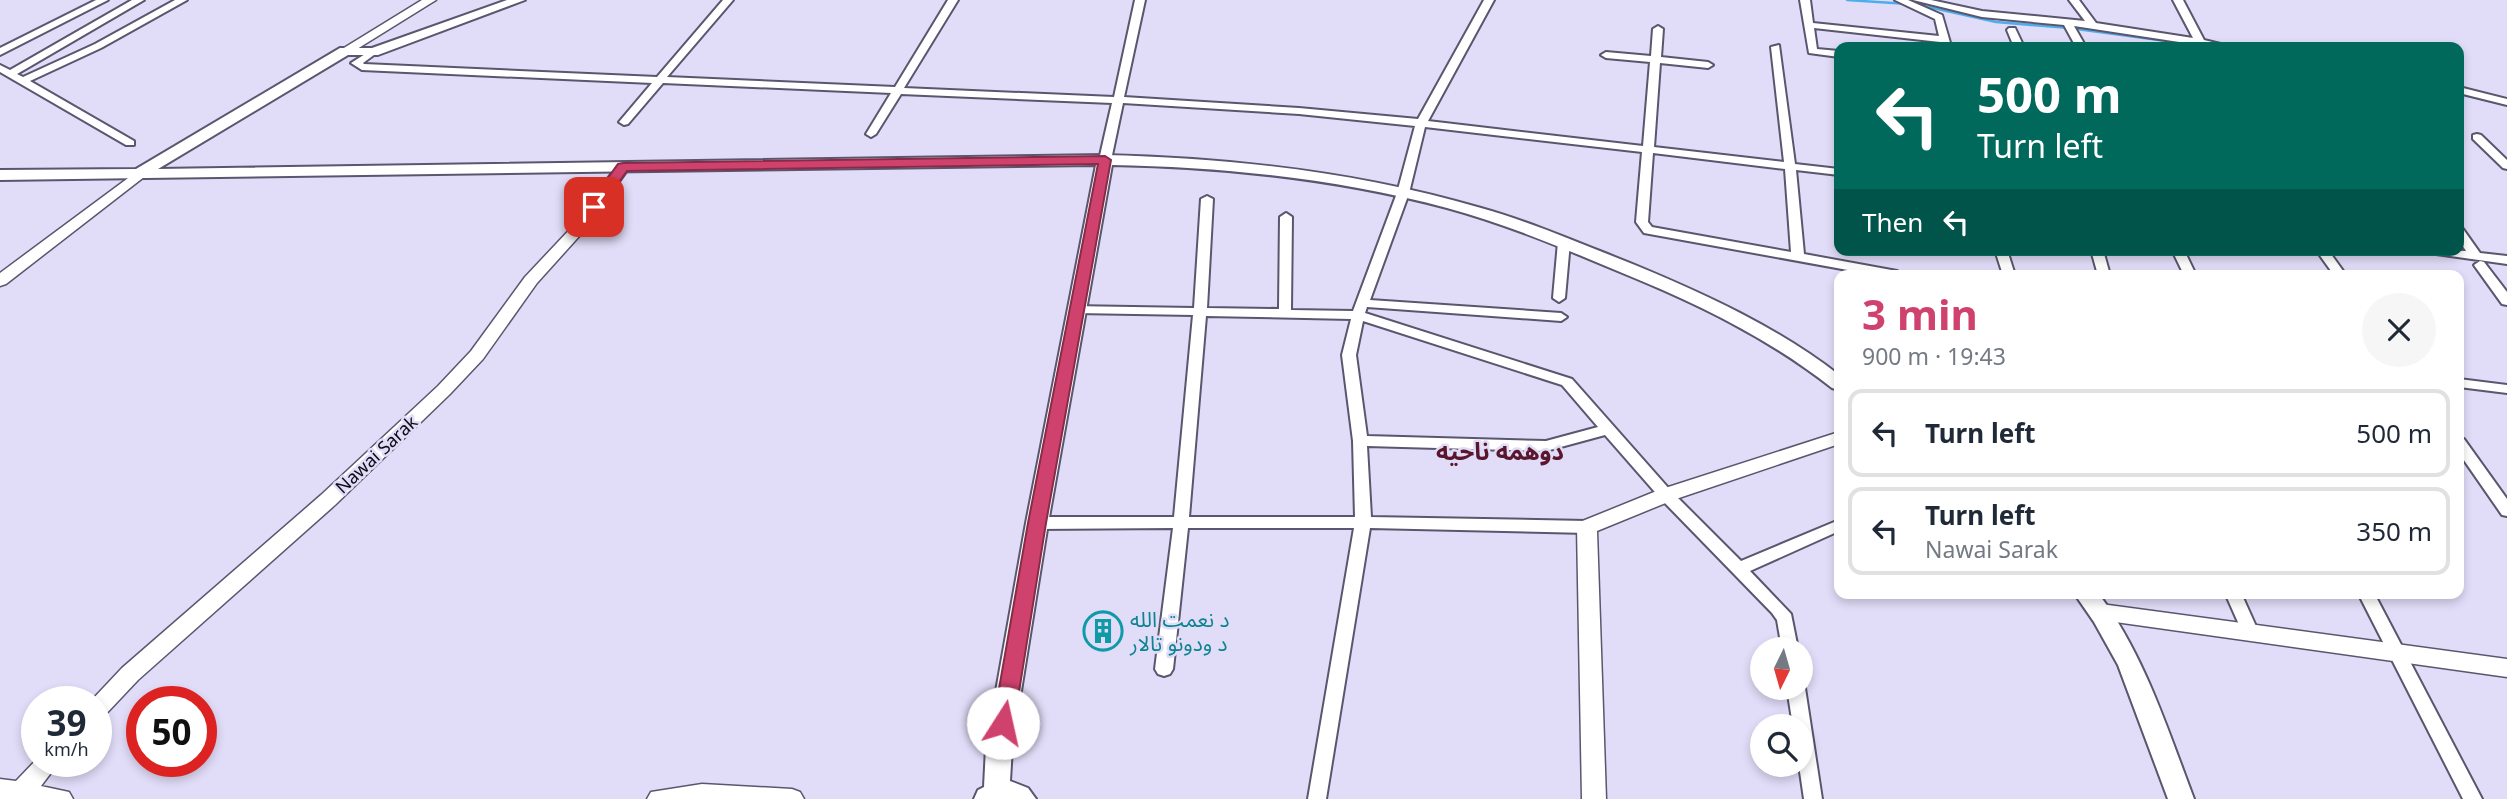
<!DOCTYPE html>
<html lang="en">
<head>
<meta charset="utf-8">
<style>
  :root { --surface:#fff; --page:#f6f6f7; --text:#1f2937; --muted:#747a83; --line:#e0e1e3; --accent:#d0426e }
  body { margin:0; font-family:"Noto Sans","Noto Sans Arabic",sans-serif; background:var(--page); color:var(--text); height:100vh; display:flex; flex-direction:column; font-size:26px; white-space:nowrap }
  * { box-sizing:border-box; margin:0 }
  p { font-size:23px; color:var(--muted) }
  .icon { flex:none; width:38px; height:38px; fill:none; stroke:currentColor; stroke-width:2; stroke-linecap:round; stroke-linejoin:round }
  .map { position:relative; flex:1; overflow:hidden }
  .drawer { position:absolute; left:1834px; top:270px; width:630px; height:329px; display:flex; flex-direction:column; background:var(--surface); border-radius:14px; box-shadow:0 4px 10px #0003 }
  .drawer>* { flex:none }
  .top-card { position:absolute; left:1834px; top:42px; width:630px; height:214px; border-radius:14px; box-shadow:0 4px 10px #0003; background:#00695c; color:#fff; overflow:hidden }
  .needle { width:46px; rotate:185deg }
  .controls { position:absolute; left:1750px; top:637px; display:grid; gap:14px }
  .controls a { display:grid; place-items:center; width:63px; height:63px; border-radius:50%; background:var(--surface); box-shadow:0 4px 10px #0003; font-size:35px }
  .speed { position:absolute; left:21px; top:686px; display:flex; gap:14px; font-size:35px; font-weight:700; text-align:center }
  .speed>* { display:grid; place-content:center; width:91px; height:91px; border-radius:50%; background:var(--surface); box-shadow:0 4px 10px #0003; line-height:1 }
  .speed small { font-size:18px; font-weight:400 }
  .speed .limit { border:10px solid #d22; background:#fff; color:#111 }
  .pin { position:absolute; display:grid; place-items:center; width:60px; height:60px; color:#fff; margin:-30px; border-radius:14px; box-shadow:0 4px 10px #0006 }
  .me { position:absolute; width:77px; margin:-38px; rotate:10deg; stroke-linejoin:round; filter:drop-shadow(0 0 5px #0008) }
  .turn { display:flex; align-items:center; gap:24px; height:147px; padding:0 28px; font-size:32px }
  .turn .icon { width:91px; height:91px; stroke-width:2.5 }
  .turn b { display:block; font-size:49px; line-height:60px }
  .then { display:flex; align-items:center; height:66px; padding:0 28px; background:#0003; gap:14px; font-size:26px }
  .round { display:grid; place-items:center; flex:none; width:74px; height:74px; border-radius:37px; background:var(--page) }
  .head { display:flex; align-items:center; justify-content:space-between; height:119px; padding:0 28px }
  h1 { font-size:42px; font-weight:700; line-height:52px; color:var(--accent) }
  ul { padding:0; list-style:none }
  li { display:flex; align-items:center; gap:21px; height:88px; margin:0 14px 10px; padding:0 14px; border:4px solid var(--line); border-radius:14px }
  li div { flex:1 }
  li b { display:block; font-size:26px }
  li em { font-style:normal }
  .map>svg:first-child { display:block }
</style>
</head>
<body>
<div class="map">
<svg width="2507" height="799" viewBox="0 0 2507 799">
  <rect width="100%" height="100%" fill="#e1ddf9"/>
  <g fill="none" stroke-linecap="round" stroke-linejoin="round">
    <path stroke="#4faded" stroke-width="2.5" d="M 1847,0 L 1908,4
      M 1915,4 L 1996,22 L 2069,28 L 2211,47
      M 2459,94 L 2507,105"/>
    <g stroke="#59566d" stroke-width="4">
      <path id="minor" d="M 96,0 L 108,0 L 0,55 L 0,48 Z
        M 132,0 L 144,0 L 17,74 L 23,77 L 95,44 L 175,0 L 187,0 L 101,48 L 30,81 L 134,141 L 134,145 L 126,145 L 0,72 L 0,65 L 10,70 Z
        M 723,0 L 733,0 L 667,77 L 895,87 L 948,0 L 958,0 L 904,88 L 1114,97 L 1135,0 L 1145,0 L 1124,97 L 1299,108 L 1418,119 L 1484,0 L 1494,0 L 1428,121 L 1643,146 L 1650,62 L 1606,58 L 1601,55 L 1606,52 L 1651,56 L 1653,29 L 1658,26 L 1663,29 L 1661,57 L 1708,62 L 1713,65 L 1708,68 L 1660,63 L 1654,147 L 1784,162 L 1771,47 L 1779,45 L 1795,164 L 1839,169 L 1839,175 L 1796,170 L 1804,254 L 1897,271 L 1903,275 L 1875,275 L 1644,233 L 1636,222 L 1642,152 L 1425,127 L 1409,193 L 1370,300 L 1561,313 L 1567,317 L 1561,321 L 1367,307 L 1365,313 L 1572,379 L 1671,491 L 1741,561 L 1839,520 L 1839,531 L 1750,571 L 1791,614 L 1798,649 L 1782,649 L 1777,620 L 1772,613 L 1661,499 L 1605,435 L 1546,451 L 1367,446 L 1371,517 L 1587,521 L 1593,523 L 1595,527 L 1593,531 L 1587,533 L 1370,528 L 1326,799 L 1308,799 L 1354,528 L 1188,528 L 1173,669 L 1170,674 L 1164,676 L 1158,674 L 1155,669 L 1173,528 L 1037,529 L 1032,527 L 1029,523 L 1032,519 L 1037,517 L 1174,517 L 1193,315 L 1076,313 L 1071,312 L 1070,309 L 1071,306 L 1194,308 L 1201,199 L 1207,196 L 1213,199 L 1207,308 L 1279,309 L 1280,217 L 1286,213 L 1292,217 L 1291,310 L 1353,311 L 1397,193 L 1415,126 L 1299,114 L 1123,103 L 1111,160 L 1105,163 L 1099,160 L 1112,103 L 901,94 L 876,134 L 871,137 L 866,134 L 891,93 L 663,83 L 628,124 L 624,125 L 619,122 L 652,83 L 362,70 L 351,63 L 373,49 L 378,52 L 363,63 L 364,64 L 657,77 ZM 1653,153 L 1785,169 L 1791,252 L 1652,227 L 1648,222 ZM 1206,316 L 1351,319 L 1342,355 L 1353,441 L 1355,517 L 1189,517 ZM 1363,321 L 1562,385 L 1598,427 L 1546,441 L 1367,436 L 1356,355 Z
        M 1800,0 L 1810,0 L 1813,23 L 1939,36 L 1935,19 L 1895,0 L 1908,0 L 1942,15 L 1951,46 L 1942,47 L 1940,42 L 1814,28 L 1817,49 L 1839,51 L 1839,57 L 1809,53 Z
        M 1913,0 L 1931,0 L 1982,11 L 2085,21 L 2069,0 L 2079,0 L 2096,23 L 2193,38 L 2173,0 L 2183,0 L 2204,40 L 2233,47 L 2212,47 L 2074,26 L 2086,47 L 2076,47 L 2064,25 L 1982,17 Z
        M 2009,28 L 2015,28 L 2024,47 L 2014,47 L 2007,30 Z
        M 2459,87 L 2507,99 L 2507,105 L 2459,93 Z
        M 2477,134 L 2481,135 L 2507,160 L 2507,169 L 2503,168 L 2473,139 L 2473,135 Z
        M 2459,228 L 2463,229 L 2480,253 L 2507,256 L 2507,264 L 2429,253 L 2427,250 L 2466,251 L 2459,240 Z
        M 1564,238 L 1570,242 L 1565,298 L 1559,302 L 1553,298 L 1558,242 Z
        M 1995,250 L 2007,250 L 2015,275 L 2003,275 Z
        M 2091,250 L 2103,250 L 2110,275 L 2098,275 Z
        M 2172,250 L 2184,250 L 2196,275 L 2184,275 Z
        M 2316,250 L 2328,250 L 2346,275 L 2334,275 Z
        M 2480,261 L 2484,262 L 2507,292 L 2507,305 L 2502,304 L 2474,265 Z
        M 2459,379 L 2507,385 L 2507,393 L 2459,387 Z
        M 2459,437 L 2464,439 L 2507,499 L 2507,516 L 2502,515 L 2459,453 Z
        M 2225,593 L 2241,593 L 2259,633 L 2257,638 L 2251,640 L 2245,638 Z
        M 2358,593 L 2374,593 L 2482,799 L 2463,799 Z
        M 1801,683 L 1805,688 L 1822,799 L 1804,799 L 1799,765 L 1801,765 L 1801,726 L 1793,726 L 1787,688 L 1801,688 Z"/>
    </g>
    <g stroke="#59566d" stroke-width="3">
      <path id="tertiary" d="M 422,0 L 436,0 L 349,54 L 339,51 Z
        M 623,163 L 630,167 L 583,232 L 537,283 L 483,359 L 450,394 L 335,505 L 138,680 L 104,716 L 96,719 L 96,702 L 90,702 L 122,668 L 321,495 L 438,386 L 471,351 L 525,277 L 573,226 L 618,164 Z
        M 139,170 L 146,174 L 144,177 L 6,284 L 0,286 L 0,273 Z
        M 1839,432 L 1839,444 L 1673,500 L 1597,531 L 1606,799 L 1582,799 L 1577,527 L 1580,522 L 1659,490 Z
        M 2101,604 L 2507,659 L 2507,677 L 2101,620 L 2094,618 L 2091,612 L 2094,606 Z
        M 37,759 L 37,761 L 60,761 L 41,786 L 69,792 L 73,799 L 0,799 L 0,779 L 16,781 Z
        M 702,784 L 792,789 L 800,792 L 804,799 L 647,799 L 651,792 Z"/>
    </g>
    <g stroke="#59566d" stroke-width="4">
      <path id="secondary" d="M 507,0 L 525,0 L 378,55 L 348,55 L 158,169 L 1105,155 C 1232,158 1359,172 1481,208 C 1534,223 1584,245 1635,265 C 1707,295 1777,327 1839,375 L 1839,390 L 1832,388 C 1767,337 1696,303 1620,272 C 1563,248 1506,224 1447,208 C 1338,179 1224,167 1112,165 L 1048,523 L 1012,747 L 1010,781 L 1028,788 L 1036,799 L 974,799 L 978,790 L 984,787 L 986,747 L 1026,523 L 1096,165 L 0,180 L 0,170 L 136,169 L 340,48 L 372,48 Z
        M 2074,593 L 2098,593 C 2144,654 2167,728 2194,799 L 2168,799 L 2118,665 L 2094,622 Z"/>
    </g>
    <use href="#minor" fill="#fff" fill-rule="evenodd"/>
    <use href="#tertiary" fill="#fff" fill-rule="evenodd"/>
    <use href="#secondary" fill="#fff" fill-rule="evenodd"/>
  </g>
  <path fill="#d0426e" stroke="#872b48" stroke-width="2" d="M 1105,156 L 1111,160 L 1046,523 L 1014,723 L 1011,729 L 1003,731 L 996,729 L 993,723 L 1028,523 L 1098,164 L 627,171 L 599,210 L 589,210 L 587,207 L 618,164 L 623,163 Z"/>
  <defs>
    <g id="building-ring" transform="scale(2.0125)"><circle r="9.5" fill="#e1ddf9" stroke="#0f9aa8" stroke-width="1.5"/><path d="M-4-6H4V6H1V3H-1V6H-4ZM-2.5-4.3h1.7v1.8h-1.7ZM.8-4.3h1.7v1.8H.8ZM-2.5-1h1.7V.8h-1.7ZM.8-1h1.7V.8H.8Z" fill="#0f9aa8"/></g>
  </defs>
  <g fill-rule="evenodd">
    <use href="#building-ring" x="1103" y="631"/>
  </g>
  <g text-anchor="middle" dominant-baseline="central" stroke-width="5" stroke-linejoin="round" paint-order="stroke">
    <g font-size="18" fill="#0d0c15" stroke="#e1ddf9">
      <text transform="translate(376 454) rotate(-43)">Nawai Sarak</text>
    </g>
    <g font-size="21" fill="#0d838f" stroke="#e1ddf9" text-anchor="start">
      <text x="1130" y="619">د نعمت الله<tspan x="1130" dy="24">د ودونو تالار</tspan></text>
    </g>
    <g font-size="24" font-weight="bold" fill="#5a162c" stroke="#e1ddf9">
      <text x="1500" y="450">دوهمه ناحیه</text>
    </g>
  </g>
</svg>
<div class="controls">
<a><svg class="needle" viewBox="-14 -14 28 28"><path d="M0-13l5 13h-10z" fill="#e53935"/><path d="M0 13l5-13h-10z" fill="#747a83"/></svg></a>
<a><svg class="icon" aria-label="search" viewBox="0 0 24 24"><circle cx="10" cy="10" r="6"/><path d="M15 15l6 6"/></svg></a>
</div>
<div class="speed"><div>39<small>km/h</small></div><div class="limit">50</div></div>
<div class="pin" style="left:594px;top:207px;background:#d93025"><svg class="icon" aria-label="arrive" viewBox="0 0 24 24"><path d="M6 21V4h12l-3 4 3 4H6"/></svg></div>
<svg class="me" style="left:1003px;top:723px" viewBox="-20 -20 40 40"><circle r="19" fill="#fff"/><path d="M0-13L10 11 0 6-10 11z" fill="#d0426e"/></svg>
<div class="top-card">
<div class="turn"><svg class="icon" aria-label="left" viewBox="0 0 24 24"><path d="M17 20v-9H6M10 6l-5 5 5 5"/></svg><div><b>500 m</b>Turn left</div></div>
<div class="then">Then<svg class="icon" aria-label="left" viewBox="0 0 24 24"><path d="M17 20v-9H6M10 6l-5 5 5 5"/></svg></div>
</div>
<section class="drawer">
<div class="head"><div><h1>3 min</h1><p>900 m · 19:43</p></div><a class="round"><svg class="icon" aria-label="close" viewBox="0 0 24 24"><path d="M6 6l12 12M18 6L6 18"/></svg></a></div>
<ul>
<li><svg class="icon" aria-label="left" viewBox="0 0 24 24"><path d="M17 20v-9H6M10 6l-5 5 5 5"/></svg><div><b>Turn left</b></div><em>500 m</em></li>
<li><svg class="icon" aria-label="left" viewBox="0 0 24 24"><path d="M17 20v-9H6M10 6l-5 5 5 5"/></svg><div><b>Turn left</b><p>Nawai Sarak</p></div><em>350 m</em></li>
</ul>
</section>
</div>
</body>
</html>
